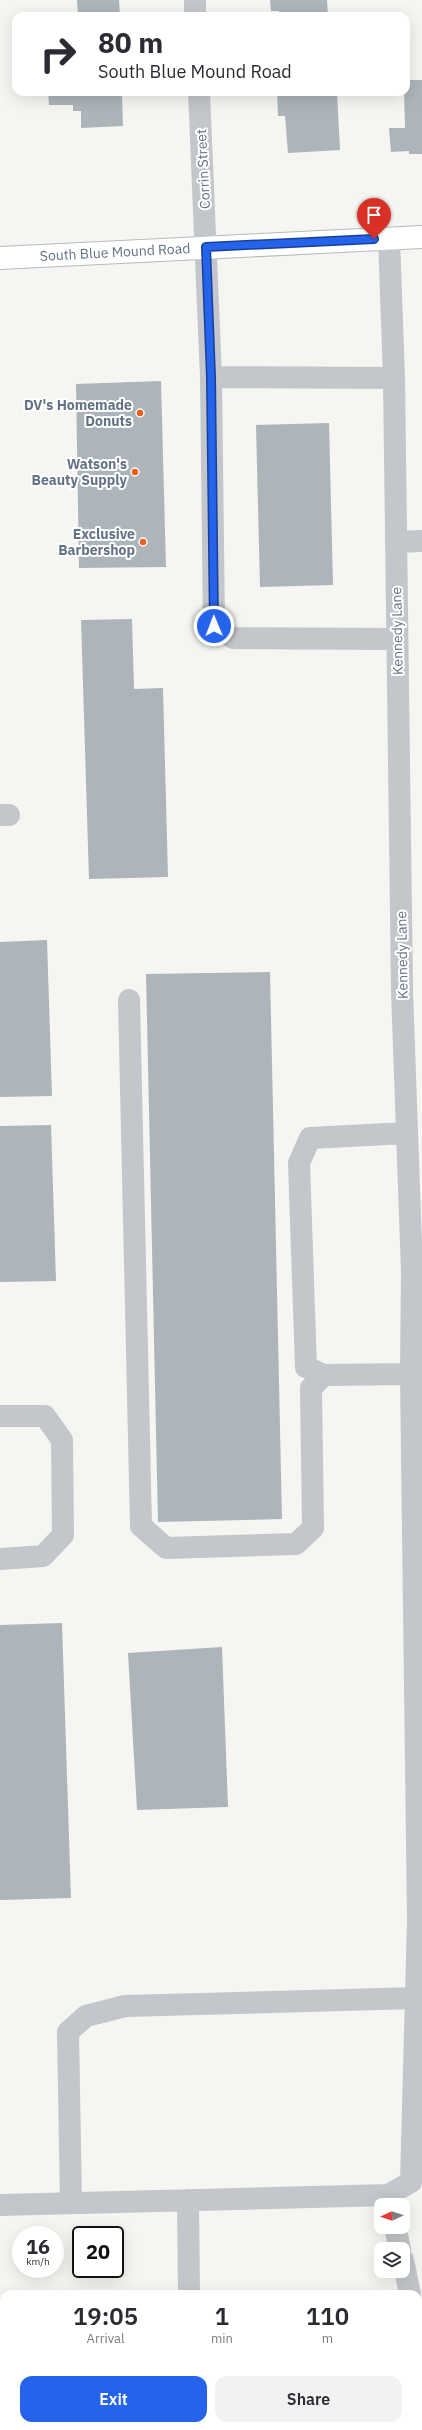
<!DOCTYPE html>
<html lang="en">
<head>
<meta charset="utf-8">
<style>
  :root { --surface:#fff; --page:#f2f2f3; --text:#2b2b33; --muted:#7c7c81; --accent:#2563eb }
  body { margin:0; font-family:"IBM Plex Sans",sans-serif; background:var(--page); color:var(--text); height:100vh; display:flex; flex-direction:column; font-size:15px; white-space:nowrap }
  * { box-sizing:border-box; margin:0 }
  p { font-size:13px; color:var(--muted) }
  .icon { flex:none; width:22px; height:22px; fill:none; stroke:currentColor; stroke-width:2; stroke-linecap:round; stroke-linejoin:round }
  .map { position:relative; flex:1; overflow:hidden }
  .sheet { position:absolute; left:0px; top:2290px; width:422px; height:140px; display:flex; flex-direction:column; background:var(--surface); border-radius:12px 12px 0 0; box-shadow:0 4px 16px #0002 }
  .sheet>* { flex:none }
  .banner { position:absolute; left:12px; top:12px; width:398px; height:84px; border-radius:12px; box-shadow:0 4px 16px #0002; background:#fff; color:var(--text); overflow:hidden }
  .needle { width:26px; rotate:267deg }
  .fabs { position:absolute; left:374px; top:2198px; display:grid; gap:8px }
  .fabs a { display:grid; place-items:center; width:36px; height:36px; border-radius:8px; background:var(--surface); box-shadow:0 4px 16px #0002; font-size:20px }
  .speed { position:absolute; left:12px; top:2226px; display:flex; gap:8px; font-size:20px; font-weight:700; text-align:center }
  .speed>* { display:grid; place-content:center; width:52px; height:52px; border-radius:50%; background:var(--surface); box-shadow:0 4px 16px #0002; line-height:1 }
  .speed small { font-size:10px; font-weight:400 }
  .speed .limit { border:2px solid #111; border-radius:6px; background:#fff; color:#111 }
  .pin { position:absolute; display:grid; place-items:center; width:34px; height:34px; color:#fff; margin:-41px -17px; border-radius:50% 50% 50% 0; rotate:-45deg; box-shadow:0 0 4px #0007 }
  .pin .icon { rotate:45deg }
  .me { position:absolute; width:44px; margin:-22px; rotate:359deg; stroke-linejoin:round; filter:drop-shadow(0 0 3px #0008) }
  .turn { display:flex; align-items:center; gap:14px; height:84px; padding:0 20px; font-size:18px }
  .turn .icon { width:52px; height:52px; stroke-width:2.5 }
  .turn b { display:block; font-size:28px; line-height:34px }
  .eta { display:flex; justify-content:space-evenly; align-items:center; height:68px; text-align:center }
  .eta b { font-size:24px; font-weight:600; line-height:28px }
  .button { display:flex; gap:8px; margin-top:auto; padding:8px 20px }
  .button a { flex:1; height:46px; border-radius:12px; background:var(--accent); color:#fff; font-size:16px; font-weight:600; line-height:46px; text-align:center }
  .button a+a { background:var(--page); color:var(--text) }
  .map>svg:first-child { display:block }
</style>
</head>
<body>
<div class="map">
<svg width="422" height="2430" viewBox="0 0 422 2430">
  <rect width="100%" height="100%" fill="#f5f6f2"/>
  <path fill="#adb4ba" d="M 77,0 L 119,0 L 120,16 L 78,16 Z
    M 270,0 L 327,0 L 328,16 L 279,16 L 279,11 L 271,11 Z
    M 406,80 L 422,80 L 422,154 L 409,154 L 409,151 L 391,152 L 389,128 L 405,128 L 404,92 L 406,92 Z
    M 48,92 L 122,92 L 123,126 L 81,128 L 81,111 L 73,111 L 73,105 L 49,105 Z
    M 337,92 L 340,150 L 288,153 L 285,116 L 278,116 L 277,93 Z
    M 161,381 L 166,567 L 79,568 L 76,384 Z
    M 329,423 L 333,585 L 260,587 L 256,425 Z
    M 132,619 L 134,689 L 163,688 L 168,877 L 89,879 L 81,620 Z
    M 47,940 L 52,1096 L 0,1097 L 0,942 Z
    M 270,972 L 282,1519 L 158,1522 L 146,974 Z
    M 51,1125 L 56,1281 L 0,1282 L 0,1126 Z
    M 62,1623 L 71,1898 L 0,1900 L 0,1625 Z
    M 222,1647 L 228,1807 L 137,1810 L 128,1653 Z
    M 422,2416 L 422,2430 L 378,2430 L 390,2426 L 418,2426 L 418,2418 Z"/>
  <g fill="none" stroke-linecap="round" stroke-linejoin="round">
    <g stroke="#b6babe" stroke-width="24">
      <path id="major" d="M 0,258 L 422,237"/>
    </g>
    <path stroke="#c3c6ca" stroke-width="22" d="M 195,0 L 195,16
      M 199,92 L 211,377 L 214,626 L 233,638 L 397,639
      M 211,377 L 394,378
      M 396,542 L 422,541
      M 0,815 L 9,815
      M 129,1000 L 141,1526 L 166,1548 L 296,1544 L 313,1528 L 311,1388 L 324,1375
      M 407,1133 L 310,1138 L 299,1163 L 306,1367 L 324,1375 L 411,1374
      M 0,1416 L 45,1416 L 62,1440 L 63,1535 L 43,1556 L 0,1559
      M 188,2200 L 189,2294
      M 71,2203 L 68,2032 L 86,2016 L 125,2006 L 416,1998
      M 0,2205 L 388,2195 L 411,2182 L 418,1920 L 411,1374 L 412,1272 L 402,991 L 394,378 L 389,238
      M 395,2227 L 400,2249
      M 403,2260 L 410,2294
      M 418,2371 L 422,2371
      M 189,2426 L 195,2426"/>
    <use href="#major" stroke="#fff" stroke-width="22"/>
  </g>
  <g fill="none" stroke-linecap="round" stroke-linejoin="round">
    <g stroke="#184099" stroke-width="10">
      <path id="route" d="M 214,626 L 211,377 L 206,247 L 374,239"/>
    </g>
    <use href="#route" stroke="#2563eb" stroke-width="7"/>
  </g>
  <g fill="#ec5f1c" stroke="#fff" stroke-width="1.5">
    <circle cx="140" cy="413" r="4"/>
    <circle cx="135" cy="472" r="4"/>
    <circle cx="143" cy="542" r="4"/>
  </g>
  <g text-anchor="middle" dominant-baseline="central" stroke-width="4" stroke-linejoin="round" paint-order="stroke">
    <g font-size="14" fill="#637385" stroke="#fff">
      <text transform="translate(203 169) rotate(-93)">Corrin Street</text>
      <text transform="translate(115 252) rotate(-3)">South Blue Mound Road</text>
      <text transform="translate(397 631) rotate(-91)">Kennedy Lane</text>
      <text transform="translate(402 955) rotate(-91)">Kennedy Lane</text>
    </g>
    <g font-size="14" font-weight="bold" fill="#637385" stroke="#fff" text-anchor="end">
      <text x="132" y="405">DV's Homemade<tspan x="132" dy="16">Donuts</tspan></text>
      <text x="127" y="464">Watson's<tspan x="127" dy="16">Beauty Supply</tspan></text>
      <text x="135" y="534">Exclusive<tspan x="135" dy="16">Barbershop</tspan></text>
    </g>
  </g>
</svg>
<div class="fabs">
<a><svg class="needle" viewBox="-14 -14 28 28"><path d="M0-13l5 13h-10z" fill="#e53935"/><path d="M0 13l5-13h-10z" fill="#7c7c81"/></svg></a>
<a><svg class="icon" aria-label="layers" viewBox="0 0 24 24"><path d="M12 4l9 5-9 5-9-5zM3 14l9 5 9-5"/></svg></a>
</div>
<div class="speed"><div>16<small>km/h</small></div><div class="limit">20</div></div>
<div class="pin" style="left:374px;top:239px;background:#d93025"><svg class="icon" aria-label="arrive" viewBox="0 0 24 24"><path d="M6 21V4h12l-3 4 3 4H6"/></svg></div>
<svg class="me" style="left:214px;top:626px" viewBox="-20 -20 40 40"><circle r="17" fill="#2563eb" stroke="#fff" stroke-width="3"/><path d="M0-11L8 9 0 5-8 9z" fill="#fff"/></svg>
<div class="banner">
<div class="turn"><svg class="icon" aria-label="right" viewBox="0 0 24 24"><path d="M7 20v-9h11M14 6l5 5-5 5"/></svg><div><b>80 m</b>South Blue Mound Road</div></div>
</div>
<section class="sheet">
<div class="eta">
<div><b>19:05</b><p>Arrival</p></div>
<div><b>1</b><p>min</p></div>
<div><b>110</b><p>m</p></div>
</div>
<div class="button"><a>Exit</a><a>Share</a></div>
</section>
</div>
</body>
</html>
